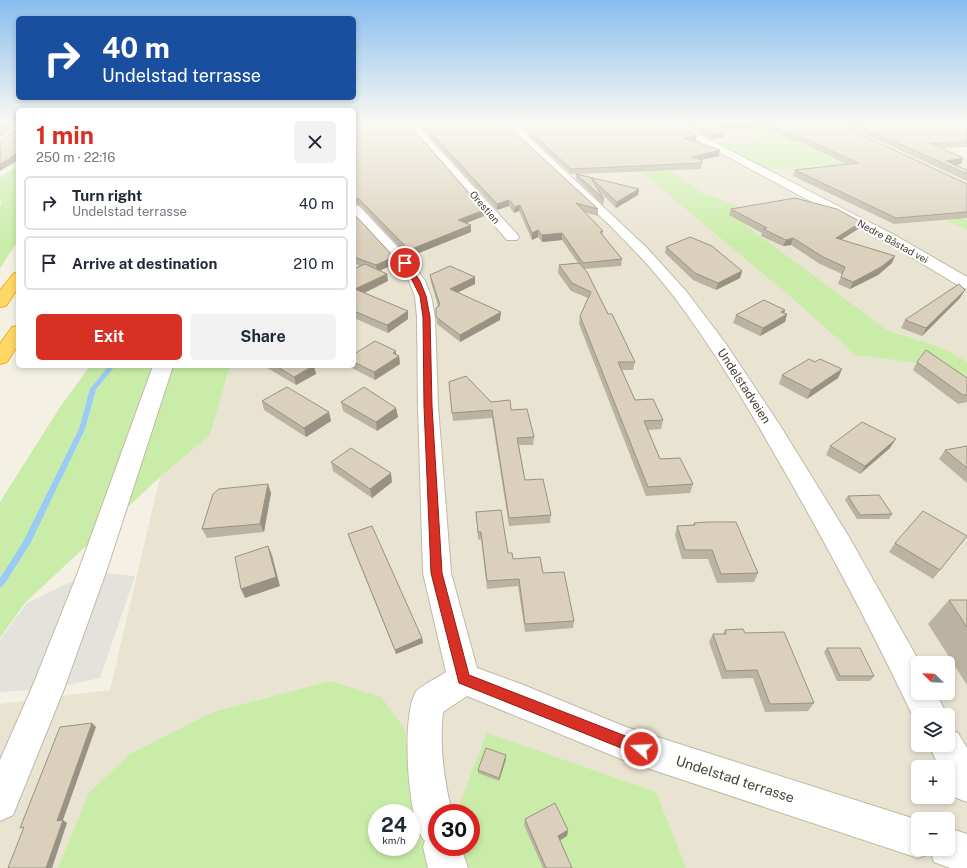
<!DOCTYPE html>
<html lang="en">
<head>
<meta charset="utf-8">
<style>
  :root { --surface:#fff; --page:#f2f2f3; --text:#1f2937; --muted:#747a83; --line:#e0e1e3; --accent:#d93025 }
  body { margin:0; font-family:"Public Sans",sans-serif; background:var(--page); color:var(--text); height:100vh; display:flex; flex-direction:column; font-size:15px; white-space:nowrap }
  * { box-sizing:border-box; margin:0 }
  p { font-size:13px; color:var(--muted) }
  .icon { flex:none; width:22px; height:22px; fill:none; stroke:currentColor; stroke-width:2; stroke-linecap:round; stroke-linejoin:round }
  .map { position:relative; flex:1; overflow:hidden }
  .side { position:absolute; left:16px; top:108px; width:340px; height:260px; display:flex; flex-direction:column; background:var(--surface); border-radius:6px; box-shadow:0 2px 6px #0003 }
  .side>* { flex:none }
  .top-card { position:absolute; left:16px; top:16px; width:340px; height:84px; border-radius:6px; box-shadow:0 2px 6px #0003; background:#1a4fa0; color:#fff; overflow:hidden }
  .needle { width:26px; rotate:293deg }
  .controls { position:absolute; left:911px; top:656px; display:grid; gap:8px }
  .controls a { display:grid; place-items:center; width:44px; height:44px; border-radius:6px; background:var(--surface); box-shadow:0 2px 6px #0003; font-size:20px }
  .speed { position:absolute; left:368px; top:804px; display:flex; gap:8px; font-size:20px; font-weight:700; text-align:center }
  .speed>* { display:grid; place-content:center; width:52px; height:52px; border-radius:50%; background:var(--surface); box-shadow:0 2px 6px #0003; line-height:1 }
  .speed small { font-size:10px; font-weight:400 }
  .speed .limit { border:6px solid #d22; background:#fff; color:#111 }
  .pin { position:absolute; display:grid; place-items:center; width:34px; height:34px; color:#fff; margin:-17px; border:2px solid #fff; border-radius:50%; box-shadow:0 1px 4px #0007 }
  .me { position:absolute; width:44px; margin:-22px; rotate:289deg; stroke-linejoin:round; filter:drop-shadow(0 0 3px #0008) }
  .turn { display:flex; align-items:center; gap:14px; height:84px; padding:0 20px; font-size:18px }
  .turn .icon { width:52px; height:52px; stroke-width:2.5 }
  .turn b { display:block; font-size:28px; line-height:34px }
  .round { display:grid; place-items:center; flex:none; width:42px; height:42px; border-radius:6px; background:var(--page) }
  .head { display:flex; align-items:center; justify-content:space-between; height:68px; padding:0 20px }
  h1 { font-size:24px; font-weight:700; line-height:30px; color:var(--accent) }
  .primary-button { display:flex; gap:8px; margin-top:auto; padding:8px 20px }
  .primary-button a { flex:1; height:46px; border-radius:6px; background:var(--accent); color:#fff; font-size:16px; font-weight:700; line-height:46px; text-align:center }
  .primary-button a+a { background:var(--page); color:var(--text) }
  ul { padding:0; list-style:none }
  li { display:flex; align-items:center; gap:12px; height:54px; margin:0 8px 6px; padding:0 12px; border:2px solid var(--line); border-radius:6px }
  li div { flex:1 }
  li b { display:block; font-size:15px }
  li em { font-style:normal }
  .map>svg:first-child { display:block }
</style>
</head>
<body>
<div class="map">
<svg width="967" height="868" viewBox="0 0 967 868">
  <rect width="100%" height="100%" fill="#f4f1e4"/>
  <path fill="#e9e3d2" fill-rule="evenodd" d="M 354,123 L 893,123 L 967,157 L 967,868 L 0,868 L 0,704 L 110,690 L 160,477 L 210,435 L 230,366 L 354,366 ZM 918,663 L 948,663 L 948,693 L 918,693 ZM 918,715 L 948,715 L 948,745 L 918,745 ZM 918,767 L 948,767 L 948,797 L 918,797 ZM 377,813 L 411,813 L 411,847 L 377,847 ZM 437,813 L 471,813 L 471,847 L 437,847 ZM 918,819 L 948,819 L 948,849 L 918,849 Z"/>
  <path fill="#c9eda8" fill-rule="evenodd" d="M 733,123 L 755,123 L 967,220 L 967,230 L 823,165 L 766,170 L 715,143 L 755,143 L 763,138 Z
    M 600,137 L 648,155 L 699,191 L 766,218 L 745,225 L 887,330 L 945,349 L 967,362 L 967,378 L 951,367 L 856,355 L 792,298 Z
    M 18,165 L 18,241 L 0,268 L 0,205 L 2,204 L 0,200 L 0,178 Z
    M 90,366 L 230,366 L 210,435 L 160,477 L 25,603 L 0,638 L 0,502 L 60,407 Z
    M 331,681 L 381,697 L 404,728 L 428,868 L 58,868 L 89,793 L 130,754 L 213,712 ZM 377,813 L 411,813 L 411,847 L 377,847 Z
    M 487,733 L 656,792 L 686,868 L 461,868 L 453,847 L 471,847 L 471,813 L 456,813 Z"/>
  <path fill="#e4e2dd" d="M 92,572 L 135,576 L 100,678 L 48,689 L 0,692 L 0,640 L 27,603 Z"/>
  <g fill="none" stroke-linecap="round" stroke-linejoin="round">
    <path fill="#99caf8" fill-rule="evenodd" d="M 109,366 L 115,366 L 96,389 L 85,429 L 30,544 L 3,586 L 0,587 L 0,578 L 23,542 L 79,429 L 90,389 Z"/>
    <g stroke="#c1b9a6" stroke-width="2">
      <path id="minor" d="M 406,123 L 415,123 L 517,234 L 519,237 L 517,240 L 507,240 Z
        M 509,123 L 518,123 L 530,138 L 647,248 L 686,291 L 726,344 L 781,427 L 849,537 L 920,663 L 918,663 L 918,693 L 936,693 L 947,715 L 918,715 L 918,727 C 876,638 831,552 782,467 C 749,409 715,351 675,298 C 632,241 573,192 522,142 L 515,134 Z
        M 665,123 L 677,123 L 898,237 L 967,277 L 967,289 L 961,287 L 888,243 Z
        M 18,125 L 18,133 L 0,146 L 0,138 Z
        M 354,205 L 359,206 L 410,260 L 425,281 L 431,296 L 435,317 L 438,406 L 451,573 L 477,668 L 521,684 L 626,727 L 918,820 L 918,849 L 948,849 L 948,828 L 967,834 L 967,868 L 950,868 L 934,862 L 931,853 L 918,858 L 626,761 L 467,696 L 443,712 C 439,746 444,780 452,813 L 437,813 L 437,847 L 461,847 L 468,868 L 428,868 L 423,847 L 425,841 C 407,823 401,714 416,692 C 420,686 439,677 446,672 L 423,573 L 418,406 L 417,317 L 415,296 L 409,281 L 399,266 L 354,217 Z
        M 153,366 L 173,366 L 106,572 L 64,689 L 13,815 L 0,821 L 0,760 L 33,685 L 78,572 Z
        M 948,728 L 958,733 L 967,748 L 967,802 L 954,797 L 948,785 L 948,767 L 939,767 L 929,745 L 948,745 Z"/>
    </g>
    <g stroke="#efb324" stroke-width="2">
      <path id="highway" d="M 18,272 L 18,288 L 6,306 L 0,307 L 0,291 L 13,274 Z
        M 18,326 L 18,345 L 7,362 L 0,364 L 0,344 L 12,327 Z"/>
    </g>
    <use href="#minor" fill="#fff" fill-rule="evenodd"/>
    <use href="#highway" fill="#ffd764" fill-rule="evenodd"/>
  </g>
  <path fill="#bbb3a1" d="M 354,123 L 484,216 L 466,223 L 471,225 L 471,232 L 409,257 L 360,205 L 354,204 Z
    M 417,123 L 511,123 L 514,130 L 521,138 L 598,209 L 598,216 L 584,212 L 603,231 L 602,235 L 622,259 L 621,266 L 584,269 L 608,314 L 635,362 L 633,370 L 622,370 L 635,400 L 663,420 L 661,429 L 648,430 L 660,459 L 693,484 L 690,493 L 646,496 L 579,324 L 580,316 L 588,298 L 571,291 L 558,273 L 559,265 L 578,263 L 562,240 L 542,242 L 538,237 L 532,240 L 519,211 L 514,213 L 509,206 L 497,210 Z
    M 520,123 L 672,123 L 697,136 L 695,141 L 694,141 L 719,156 L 702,160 L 702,163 L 701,169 L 577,174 L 639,189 L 638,195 L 616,208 L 599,191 L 604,199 L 603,205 L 576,179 L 576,174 L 571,174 L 531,137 Z
    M 681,123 L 836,123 L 967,184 L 967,218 L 894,224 L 793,176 L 795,170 L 846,164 L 798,141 L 793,141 L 763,126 L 723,130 L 723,137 L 711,139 Z
    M 841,123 L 958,123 L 967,128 L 967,147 L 940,148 L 961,164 L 955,165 L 967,170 L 967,181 Z
    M 731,209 L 858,229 L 841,240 L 892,263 L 878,275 L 850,289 L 838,284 L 842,274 L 820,264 L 791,245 L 783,246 L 761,236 L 762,233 L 729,215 Z
    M 354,214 L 395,264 L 380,270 L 387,274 L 388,281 L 365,293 L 408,311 L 408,319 L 388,333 L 354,318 L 354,269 L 360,266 L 354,263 Z
    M 666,247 L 742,271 L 740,278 L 716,290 L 693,280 L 665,253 Z
    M 430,275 L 475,284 L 458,292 L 500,320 L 460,342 L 437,324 L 436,308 L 438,306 L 431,282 Z
    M 960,298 L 922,336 L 901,328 L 905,320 Z
    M 785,310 L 784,313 L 787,314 L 785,322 L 760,336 L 733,323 L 736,315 Z
    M 354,354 L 396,354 L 399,356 L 400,364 L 375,380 L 348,366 L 354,366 Z
    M 815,362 L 842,369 L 838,378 L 807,399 L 779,384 L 782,375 Z
    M 917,362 L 967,378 L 967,402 L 958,404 L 913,370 Z
    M 264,366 L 314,366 L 316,374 L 296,385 Z
    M 449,382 L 491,402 L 511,410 L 534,437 L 533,445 L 519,445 L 525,480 L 551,515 L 550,523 L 509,526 L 492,418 L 453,421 Z
    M 262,401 L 329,412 L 331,421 L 306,437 L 264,410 Z
    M 341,402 L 396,408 L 398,417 L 377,431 L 343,411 Z
    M 830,446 L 890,448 L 860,474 L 826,455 Z
    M 967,446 L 967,483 L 939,459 L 945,450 Z
    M 331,462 L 392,482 L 372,498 L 333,471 Z
    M 271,493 L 264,532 L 207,538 L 202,529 Z
    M 848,496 L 892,514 L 889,519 L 857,519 L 845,500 Z
    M 476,512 L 508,553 L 513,559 L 543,573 L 574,621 L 573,628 L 525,632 L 518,586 L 487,589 L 481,539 L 478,540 Z
    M 694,523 L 758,573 L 754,582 L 717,583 L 708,559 L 682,559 L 675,535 L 677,526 L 693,525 Z
    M 348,534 L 422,638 L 423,643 L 396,654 L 349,538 Z
    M 967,536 L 933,579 L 889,552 L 895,543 Z
    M 949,600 L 967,600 L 967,685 L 928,624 Z
    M 725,630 L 745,633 L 814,703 L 808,711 L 765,712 L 753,678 L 722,679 L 709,642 L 713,634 L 723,634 Z
    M 827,648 L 874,676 L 870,681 L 837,681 L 824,652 Z
    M 506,759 L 499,781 L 478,773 L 478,770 Z
    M 525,819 L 568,830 L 567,836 L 560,841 L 572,868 L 543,868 L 524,825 Z"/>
  <path fill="#999283" d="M 9,123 L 17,123 L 17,124 L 0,136 L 0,129 Z
    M 741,123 L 764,123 L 763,126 L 720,130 L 721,125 Z
    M 725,132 L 723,137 L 711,139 L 712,134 Z
    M 697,136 L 695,141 L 682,143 L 683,138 Z
    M 720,150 L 719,156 L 691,162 L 692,157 Z
    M 18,153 L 18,160 L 0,171 L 0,164 Z
    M 963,158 L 961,164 L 948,166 L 946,161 Z
    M 639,189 L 638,195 L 616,208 L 617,202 Z
    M 509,200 L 509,206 L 497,210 L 497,204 Z
    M 520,205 L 519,211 L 514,213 L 515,207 Z
    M 484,210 L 484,216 L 459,226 L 458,220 Z
    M 861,222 L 858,229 L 833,245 L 836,238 Z
    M 471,225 L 471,232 L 409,257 L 409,250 Z
    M 538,230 L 538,237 L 532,240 L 532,233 Z
    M 562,233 L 562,240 L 542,242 L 542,235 Z
    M 793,238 L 791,245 L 783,246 L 786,240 Z
    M 895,256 L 892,263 L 878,275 L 850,289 L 853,282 Z
    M 394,257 L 395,264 L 377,272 L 376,265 Z
    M 742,271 L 740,278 L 716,290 L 718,283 Z
    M 387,274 L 388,281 L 357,296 L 355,289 Z
    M 475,277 L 475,284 L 451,296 L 450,289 Z
    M 965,290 L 960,298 L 922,336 L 926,328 Z
    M 785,310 L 783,317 L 787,314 L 785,322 L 760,336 L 763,328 L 781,312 Z
    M 408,311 L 408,319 L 388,333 L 387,325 Z
    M 501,312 L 500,320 L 460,342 L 460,335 Z
    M 396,351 L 396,358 L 399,356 L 400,364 L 375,380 L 374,372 L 393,353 Z
    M 313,366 L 314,366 L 316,374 L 296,385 L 294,377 Z
    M 842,369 L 838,378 L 807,399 L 811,390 Z
    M 396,408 L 398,417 L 377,431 L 376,422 Z
    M 329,412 L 331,421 L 306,437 L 304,428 Z
    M 896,439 L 890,448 L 860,474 L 865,466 Z
    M 391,473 L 392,482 L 372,498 L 370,489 Z
    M 268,484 L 271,493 L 264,532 L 260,524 Z
    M 268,546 L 272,555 L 280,586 L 245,598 L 241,589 Z
    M 422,638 L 423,643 L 396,654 L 395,650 Z
    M 92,723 L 96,727 L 63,820 L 67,823 L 52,868 L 46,868 L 57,821 Z
    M 506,755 L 506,759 L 499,781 L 499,778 Z
    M 568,830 L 567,836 L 556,842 L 558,836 Z"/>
  <path fill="#dad0bb" stroke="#999283" d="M 0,123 L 9,123 L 0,129 Z
    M 17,123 L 18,123 L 18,153 L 0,164 L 0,140 L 17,129 Z
    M 354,123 L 408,123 L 484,210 L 458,220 L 471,225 L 409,250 L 359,199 L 354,198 Z
    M 422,123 L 511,123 L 514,130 L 521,138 L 598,209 L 576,203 L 603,231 L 600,232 L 622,259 L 583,263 L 562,233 L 542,235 L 538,230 L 532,233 L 520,205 L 515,207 L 509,200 L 497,204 Z
    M 524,123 L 672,123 L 697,136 L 683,138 L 720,150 L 692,157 L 702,160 L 702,163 L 571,169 L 531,132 Z
    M 691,123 L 741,123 L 721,125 L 725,132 L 712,134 Z
    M 769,123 L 836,123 L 967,184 L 967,212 L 896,218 L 795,170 L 858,163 L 800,136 L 795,136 Z
    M 854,123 L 958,123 L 967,128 L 967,142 L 930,143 L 963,158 L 946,161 L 967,170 L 967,174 Z
    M 576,174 L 639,189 L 617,202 L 591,178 L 604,199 Z
    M 795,198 L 837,209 L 861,222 L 836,238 L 895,256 L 881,267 L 853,282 L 841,277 L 845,267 L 823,257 L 793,238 L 786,240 L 763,229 L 767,228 L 731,209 Z
    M 354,214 L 394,257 L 376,265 L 354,257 Z
    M 690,237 L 712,246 L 742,271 L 718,283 L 695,273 L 666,247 Z
    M 579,263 L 587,272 L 608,314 L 612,314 L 635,362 L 618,362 L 635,400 L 653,399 L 663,420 L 644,421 L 660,459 L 680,458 L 693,484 L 648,487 L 580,316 L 591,292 L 572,283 L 559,265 Z
    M 365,264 L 387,274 L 355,289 L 408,311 L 387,325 L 354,311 L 354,269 Z
    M 450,266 L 475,277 L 450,289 L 501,312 L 460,335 L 436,317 L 436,308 L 440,305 L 430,275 Z
    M 959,284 L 965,290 L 926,328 L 905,320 Z
    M 764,300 L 785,310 L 781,312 L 787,314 L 763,328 L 736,315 Z
    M 375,341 L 396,351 L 393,353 L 399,356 L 374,372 L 354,362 L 354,354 Z
    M 926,350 L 967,378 L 967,395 L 963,395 L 917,362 Z
    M 809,359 L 815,362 L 820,359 L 842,369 L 811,390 L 782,375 Z
    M 276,366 L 313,366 L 294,377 Z
    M 466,376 L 491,402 L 510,400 L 511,410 L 527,409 L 534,437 L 517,438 L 525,480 L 543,479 L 551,515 L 509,518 L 492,410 L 452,413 L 449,382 Z
    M 287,387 L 329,412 L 304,428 L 262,401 Z
    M 364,387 L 396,408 L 376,422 L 341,402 Z
    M 862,422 L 896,439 L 865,466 L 830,446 Z
    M 967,446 L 967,468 L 945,450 Z
    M 351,448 L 391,473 L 370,489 L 331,462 Z
    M 268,484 L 260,524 L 202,529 L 213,494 L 219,489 Z
    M 879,495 L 892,514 L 860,515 L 848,496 Z
    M 501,510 L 508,553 L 512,553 L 513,559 L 540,557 L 543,573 L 564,572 L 574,621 L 525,624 L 519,579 L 487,581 L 481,532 L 478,532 L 476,512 Z
    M 923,511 L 967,536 L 940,570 L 895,543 Z
    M 708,522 L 736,522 L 758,573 L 721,574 L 712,550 L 685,550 L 677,526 L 695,525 L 694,523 Z
    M 372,526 L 422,638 L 395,650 L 348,534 Z
    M 268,546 L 276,577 L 241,589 L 235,557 Z
    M 949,600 L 967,600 L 967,627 Z
    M 743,629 L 745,633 L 784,632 L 814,703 L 770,704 L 757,670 L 726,671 L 713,634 L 726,634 L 725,630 Z
    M 827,648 L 860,648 L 874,676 L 840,676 Z
    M 92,723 L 57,821 L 63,820 L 46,868 L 8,868 L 24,827 L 20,828 L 60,727 Z
    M 486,748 L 506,755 L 499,778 L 478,770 Z
    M 555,803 L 568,830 L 558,836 L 572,868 L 546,868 L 525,819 Z"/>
  <linearGradient id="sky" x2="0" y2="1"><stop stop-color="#88bdee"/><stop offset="0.5" stop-color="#faf9f3"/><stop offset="1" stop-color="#faf9f3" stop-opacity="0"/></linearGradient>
  <rect width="967" height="245" fill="url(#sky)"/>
  <path fill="#d93025" stroke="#8d1f18" d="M 403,262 L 408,263 L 420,281 L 426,296 L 430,317 L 432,406 L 442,573 L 469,675 L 646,744 L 648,749 L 646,754 L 641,756 L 459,683 L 431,573 L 424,406 L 423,317 L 420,296 Z"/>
  <g text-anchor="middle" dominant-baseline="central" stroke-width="4" stroke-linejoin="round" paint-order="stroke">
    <g font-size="10" fill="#474133" stroke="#fff">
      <text transform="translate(485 207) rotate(49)">Orestien</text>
      <text transform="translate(893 241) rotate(29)">Nedre Båstad vei</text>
    </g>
    <g font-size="12" fill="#474133" stroke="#fff">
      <text transform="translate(744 386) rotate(57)">Undelstadveien</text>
    </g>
    <g font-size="14" fill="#474133" stroke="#fff">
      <text transform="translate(735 779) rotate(18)">Undelstad terrasse</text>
    </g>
  </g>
</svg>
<div class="controls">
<a><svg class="needle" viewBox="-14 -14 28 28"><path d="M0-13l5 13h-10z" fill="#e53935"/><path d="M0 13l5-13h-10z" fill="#747a83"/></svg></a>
<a><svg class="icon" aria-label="layers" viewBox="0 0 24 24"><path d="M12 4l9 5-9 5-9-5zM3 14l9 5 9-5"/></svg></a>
<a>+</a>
<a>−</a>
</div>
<div class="speed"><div>24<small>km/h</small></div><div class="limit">30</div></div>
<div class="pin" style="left:405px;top:263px;background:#d93025"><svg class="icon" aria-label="arrive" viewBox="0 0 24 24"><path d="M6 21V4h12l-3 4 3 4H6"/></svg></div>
<svg class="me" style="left:641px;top:749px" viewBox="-20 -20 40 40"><circle r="17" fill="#d93025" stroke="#fff" stroke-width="3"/><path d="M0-11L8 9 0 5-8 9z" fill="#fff"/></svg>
<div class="top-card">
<div class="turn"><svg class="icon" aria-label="right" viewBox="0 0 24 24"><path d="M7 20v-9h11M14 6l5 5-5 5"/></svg><div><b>40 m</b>Undelstad terrasse</div></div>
</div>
<section class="side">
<div class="head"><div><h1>1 min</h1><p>250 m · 22:16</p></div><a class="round"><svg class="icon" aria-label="close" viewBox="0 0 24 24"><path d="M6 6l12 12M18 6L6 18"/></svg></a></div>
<ul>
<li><svg class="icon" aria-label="right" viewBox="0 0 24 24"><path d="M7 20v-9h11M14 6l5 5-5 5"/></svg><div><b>Turn right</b><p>Undelstad terrasse</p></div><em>40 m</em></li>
<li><svg class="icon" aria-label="arrive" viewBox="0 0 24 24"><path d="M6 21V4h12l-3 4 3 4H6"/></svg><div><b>Arrive at destination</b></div><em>210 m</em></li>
</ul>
<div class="primary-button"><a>Exit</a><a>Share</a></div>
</section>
</div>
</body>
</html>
